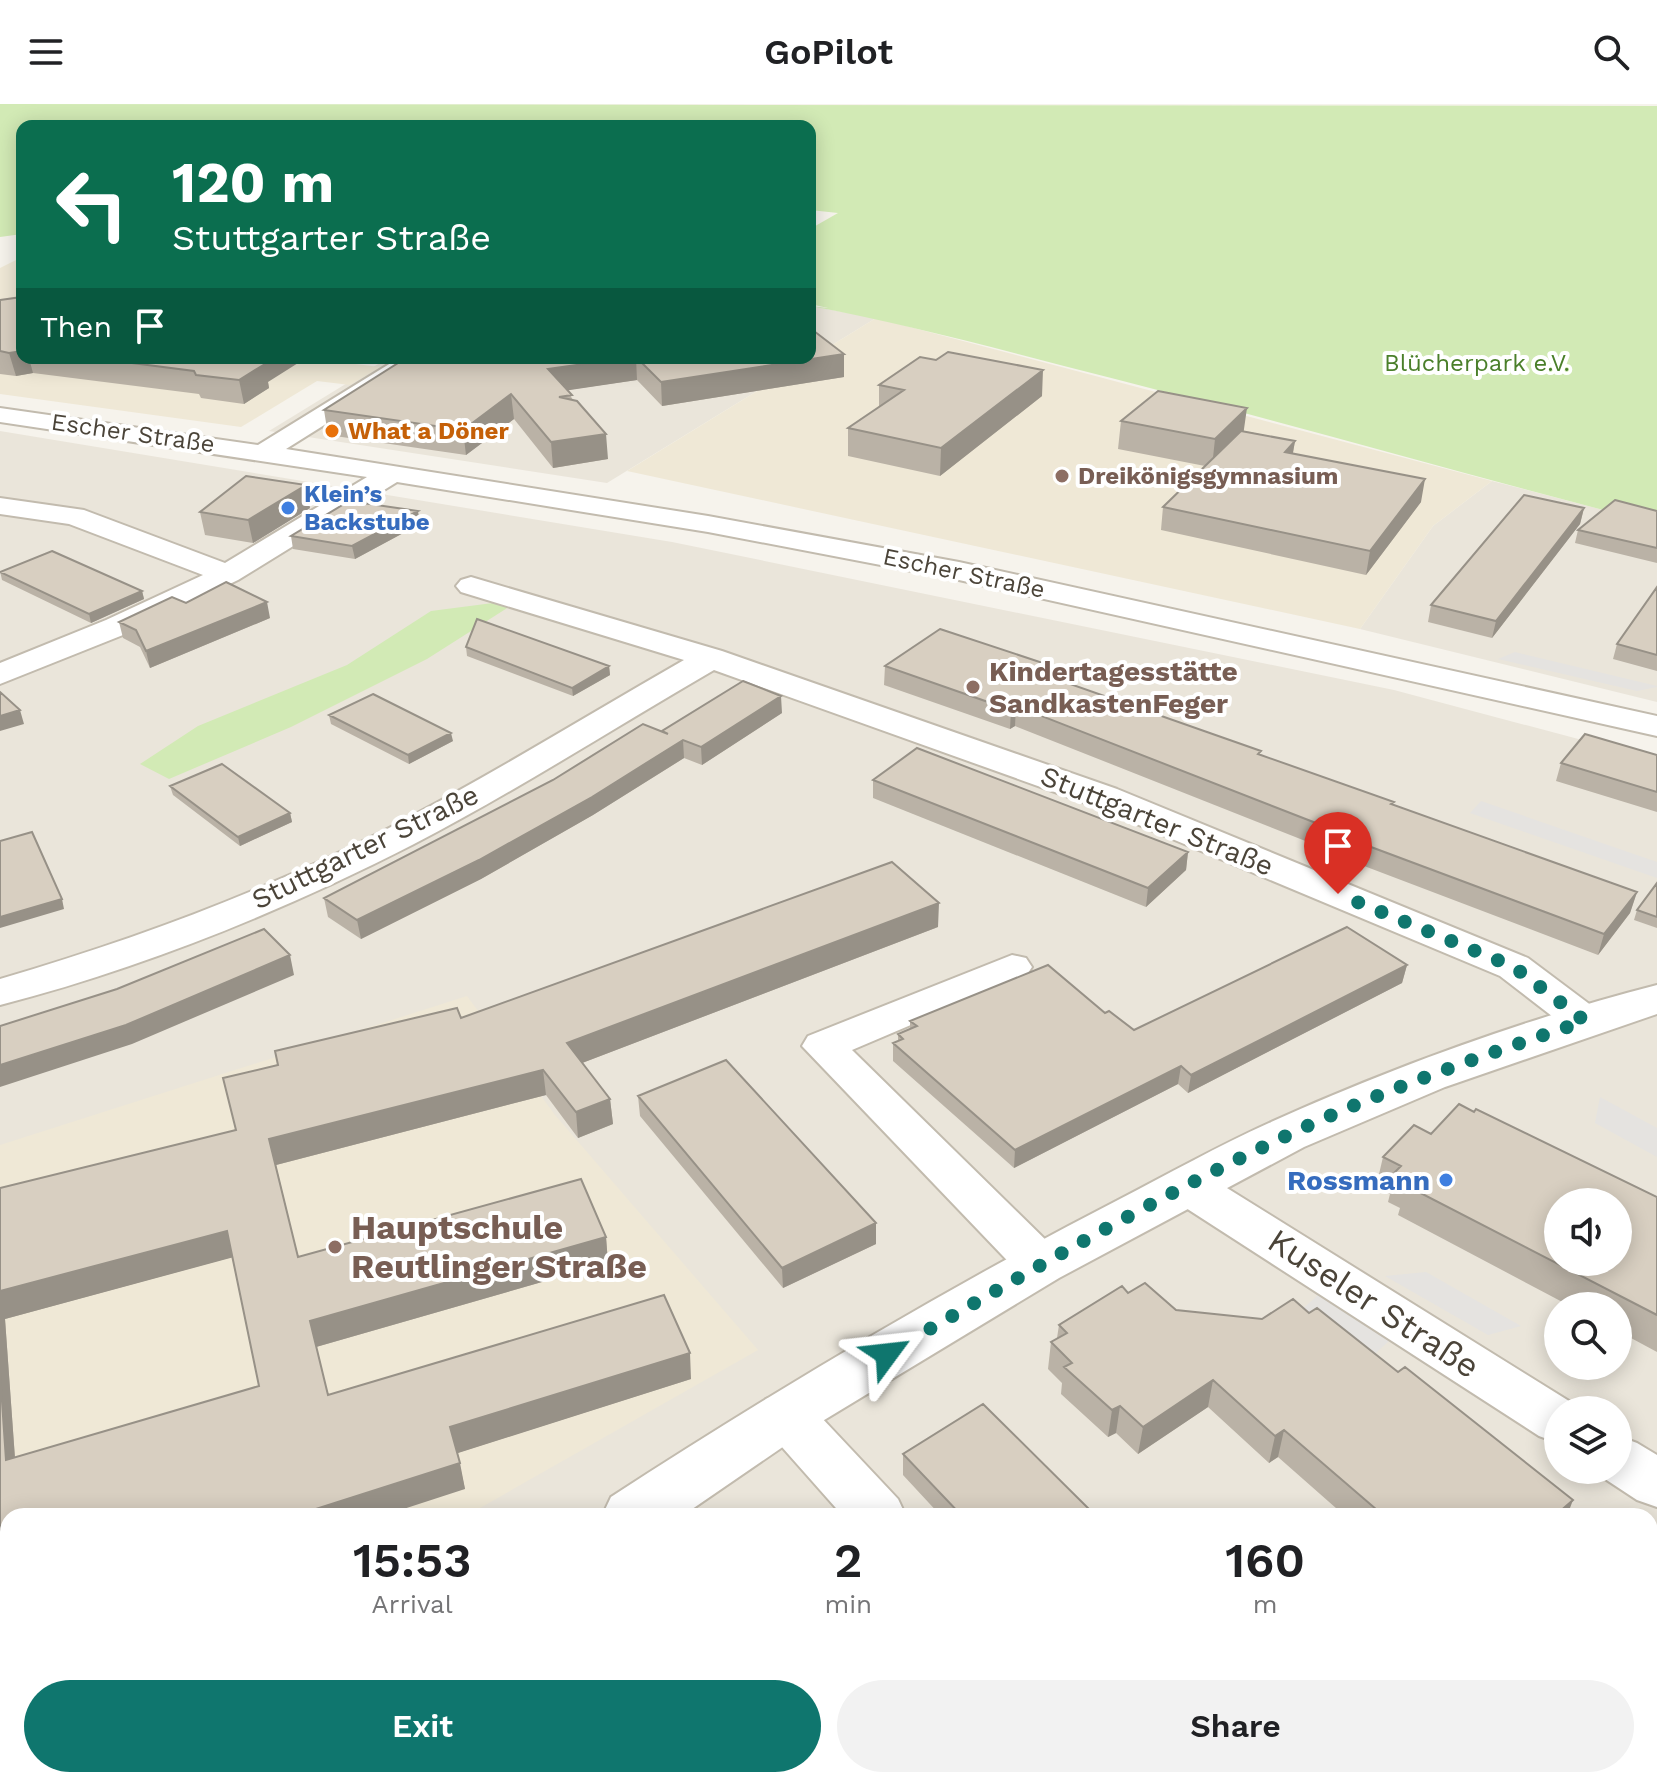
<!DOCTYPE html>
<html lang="en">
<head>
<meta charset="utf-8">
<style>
  :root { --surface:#fff; --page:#f2f2f2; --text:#202124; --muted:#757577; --accent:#0f766e }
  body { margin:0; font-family:"Work Sans",sans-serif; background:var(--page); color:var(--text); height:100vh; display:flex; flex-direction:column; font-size:30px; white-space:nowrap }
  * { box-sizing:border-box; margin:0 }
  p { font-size:26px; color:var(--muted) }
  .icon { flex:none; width:44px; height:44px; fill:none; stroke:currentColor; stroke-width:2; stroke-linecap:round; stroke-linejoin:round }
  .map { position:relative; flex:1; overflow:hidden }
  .details { position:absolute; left:0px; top:1404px; width:1658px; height:280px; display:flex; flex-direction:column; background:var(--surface); border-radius:24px 24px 0 0; box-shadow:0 4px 20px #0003 }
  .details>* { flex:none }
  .guide { position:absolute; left:16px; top:16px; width:800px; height:244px; border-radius:16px; box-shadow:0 4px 20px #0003; background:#0b6e4f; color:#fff; overflow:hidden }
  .fabs { position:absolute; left:1544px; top:1084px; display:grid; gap:16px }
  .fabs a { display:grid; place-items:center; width:88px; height:88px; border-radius:50%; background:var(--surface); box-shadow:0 4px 20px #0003; font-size:40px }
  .pin { position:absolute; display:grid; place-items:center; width:68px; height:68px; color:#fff; margin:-82px -34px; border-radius:50% 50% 50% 0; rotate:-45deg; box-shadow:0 0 8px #0007 }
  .pin .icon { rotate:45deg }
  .me { position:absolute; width:88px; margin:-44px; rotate:60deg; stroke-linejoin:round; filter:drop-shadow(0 0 6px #0008) }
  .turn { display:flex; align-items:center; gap:28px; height:168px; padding:0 24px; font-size:36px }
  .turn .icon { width:104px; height:104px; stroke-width:2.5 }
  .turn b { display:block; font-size:56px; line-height:68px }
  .then { display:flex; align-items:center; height:76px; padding:0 24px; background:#0003; gap:16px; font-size:30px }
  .eta { display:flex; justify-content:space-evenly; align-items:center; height:136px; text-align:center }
  .eta b { font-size:48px; font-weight:600; line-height:56px }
  .button { display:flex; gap:16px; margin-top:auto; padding:16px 24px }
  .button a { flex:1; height:92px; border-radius:48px; background:var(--accent); color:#fff; font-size:32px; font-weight:600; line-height:92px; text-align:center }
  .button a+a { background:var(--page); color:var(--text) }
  header { display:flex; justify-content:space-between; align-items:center; height:104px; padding:0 24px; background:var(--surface); font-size:36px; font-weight:600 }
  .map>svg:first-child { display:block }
</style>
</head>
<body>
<header><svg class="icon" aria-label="menu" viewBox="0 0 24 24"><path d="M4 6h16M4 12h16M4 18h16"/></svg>GoPilot<svg class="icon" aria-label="search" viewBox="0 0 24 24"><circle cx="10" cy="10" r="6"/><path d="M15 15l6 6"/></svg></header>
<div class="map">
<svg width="1657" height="1684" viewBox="0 0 1657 1684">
  <rect width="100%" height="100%" fill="#f6f3ec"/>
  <path fill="#eae5da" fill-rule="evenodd" d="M 810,202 L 876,214 L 607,379 L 269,327 L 388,254 L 810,254 Z
    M 0,327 L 672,438 L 1394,586 L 1657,656 L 1657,1684 L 0,1684 ZM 1558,1098 L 1618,1098 L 1618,1158 L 1558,1158 ZM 1558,1202 L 1618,1202 L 1618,1262 L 1558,1262 ZM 1558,1306 L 1618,1306 L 1618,1366 L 1558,1366 ZM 8,1412 L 1650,1412 L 1650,1676 L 8,1676 Z
    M 1492,377 L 1657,420 L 1657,598 L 1360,525 L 1433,422 Z"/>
  <path fill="#efe8d6" d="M 22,153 L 22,254 L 354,254 L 347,259 L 380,263 L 350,281 L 317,277 L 241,323 L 0,290 L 0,164 Z
    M 876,214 L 1492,377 L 1433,422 L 1360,525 L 627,367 Z
    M 467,892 L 555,1011 L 758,1246 L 466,1412 L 8,1412 L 8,1580 L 0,1583 L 0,1041 Z"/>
  <path fill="#d2eab5" d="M 0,0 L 1657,2 L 1657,420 C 1459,369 1263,312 1064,262 C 980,240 896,218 810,202 L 828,204 L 810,200 L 810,125 L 838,109 L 810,106 L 810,22 L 22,22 L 22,130 L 0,133 Z
    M 493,499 L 512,501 L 427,555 L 291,623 L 169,675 L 140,660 L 198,622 L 347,561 L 431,507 Z"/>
  <path fill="#e5e3e0" d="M 1515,548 L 1657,582 L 1657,583 L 1637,587 L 1498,555 Z
    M 1481,697 L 1657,758 L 1657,774 L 1470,709 Z
    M 1600,993 L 1657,1024 L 1657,1053 L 1595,1019 Z
    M 1426,1168 L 1521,1222 L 1488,1231 L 1385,1172 Z
    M 1318,1191 L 1389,1237 L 1367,1257 L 1296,1211 Z"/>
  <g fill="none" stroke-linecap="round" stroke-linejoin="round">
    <g stroke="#c2bbae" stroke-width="4">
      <path id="minor" d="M 399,254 L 431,254 L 286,345 L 708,412 L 959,458 L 1657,612 L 1657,632 L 959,476 L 708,428 L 397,378 L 238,476 L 128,529 L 0,580 L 0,559 L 106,516 L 203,471 L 69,420 L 0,410 L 0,394 L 84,406 L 225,459 L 367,373 L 0,318 L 0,304 L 258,341 Z
        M 471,473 L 722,547 L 1117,685 L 1528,854 L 1600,908 L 1606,917 L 1600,926 L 1585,930 L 1570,926 L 1500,872 L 1091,701 L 714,566 C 614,624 516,687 414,740 C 283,807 143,864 0,901 L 0,875 C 134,836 265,787 389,724 C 490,672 586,612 684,556 L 461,488 L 456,482 L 461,476 Z
        M 1012,851 L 1026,854 L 1032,863 L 1026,872 L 852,946 L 1057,1147 L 1065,1160 L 1057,1173 L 1040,1178 L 1023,1173 L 802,942 L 808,932 Z
        M 1189,1066 L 1206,1071 L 1577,1302 L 1579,1306 L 1558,1306 L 1558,1339 L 1539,1332 L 1172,1095 L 1166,1083 L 1172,1071 Z
        M 785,1289 L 804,1295 L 898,1395 L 906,1412 L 843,1412 L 766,1325 L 758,1310 L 766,1295 Z
        M 1618,1332 L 1637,1339 L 1657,1351 L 1657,1403 L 1637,1396 L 1599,1371 L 1596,1366 L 1618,1366 Z
        M 521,1676 L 587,1676 L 590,1684 L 524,1684 Z
        M 1088,1676 L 1156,1676 L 1159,1684 L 1091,1684 Z"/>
    </g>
    <g stroke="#c2bbae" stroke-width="4">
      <path id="tertiary" d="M 1657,881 L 1657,910 L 1445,983 L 1304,1043 L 1059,1174 L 806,1327 L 682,1412 L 602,1412 L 611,1393 C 776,1286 943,1186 1118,1096 C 1168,1070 1218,1042 1269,1019 C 1390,964 1528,914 1657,881 Z
        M 73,1676 L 157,1676 L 154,1684 L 70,1684 Z"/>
    </g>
    <use href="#minor" fill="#fff" fill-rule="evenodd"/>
    <use href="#tertiary" fill="#fff" fill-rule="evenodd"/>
  </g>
  <path fill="#bab2a6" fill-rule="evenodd" d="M 0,196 L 22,254 L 115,254 L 116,257 L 116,254 L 268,278 L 269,284 L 244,300 L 201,294 L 199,290 L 33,269 L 16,272 L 0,270 Z
    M 844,250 L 844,273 L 662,302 L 637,276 L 567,286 L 608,355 L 553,364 L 514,315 L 466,351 L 328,331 L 324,306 L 406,254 L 810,254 Z
    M 879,281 L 1042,292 L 940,372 L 848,352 L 848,324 L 879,303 Z
    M 1121,317 L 1244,327 L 1295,337 L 1293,349 L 1421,398 L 1366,471 L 1161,426 L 1163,403 L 1205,362 L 1118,345 Z
    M 310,404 L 253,439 L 205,431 L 200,408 Z
    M 1584,404 L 1580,420 L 1492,534 L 1428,518 L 1431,501 Z
    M 1657,407 L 1657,459 L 1575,439 L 1578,426 Z
    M 420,420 L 355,455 L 293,445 L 291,432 Z
    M 0,467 L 142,487 L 144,495 L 91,519 L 2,476 Z
    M 1657,483 L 1657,567 L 1613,555 L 1617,540 Z
    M 270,514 L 150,564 L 140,543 L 123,534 L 119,518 Z
    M 466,543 L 609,562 L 610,571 L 573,592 L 467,552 Z
    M 885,562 L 1064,566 L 1063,578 L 1393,701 L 1637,788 L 1630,809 L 1598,851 L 1351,757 L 1351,755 L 1015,622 L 1010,625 L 884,581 Z
    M 782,609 L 702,661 L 684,654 L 593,711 L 481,775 L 361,835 L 328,813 L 324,794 L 662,627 Z
    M 329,611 L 453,637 L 409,660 L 331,620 Z
    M 1657,651 L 1657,708 L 1556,677 L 1561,659 Z
    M 873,676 L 1188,748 L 1186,766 L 1146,803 L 873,694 Z
    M 170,682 L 290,709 L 292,718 L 240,742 L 173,691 Z
    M 1657,779 L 1657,824 L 1634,816 L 1637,806 Z
    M 938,823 L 582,959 L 610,995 L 613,1020 L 578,1034 L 546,991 L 276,1061 L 298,1153 L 606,1133 L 608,1159 L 316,1243 L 328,1291 L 691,1275 L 457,1349 L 465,1385 L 8,1412 L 8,1533 L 0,1536 L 0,1084 L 236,1026 L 278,961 L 461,914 ZM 232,1153 L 259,1282 L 15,1354 L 5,1215 Z
    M 1407,861 L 1402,879 L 1188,989 L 1178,980 L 1014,1064 L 893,957 L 893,939 L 898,937 L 898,930 L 910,925 L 910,917 L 1105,909 L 1134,926 Z
    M 638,992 L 876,1140 L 783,1184 L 640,1012 Z
    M 1431,1030 L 1657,1093 L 1657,1248 L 1618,1227 L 1618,1202 L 1570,1202 L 1398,1111 L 1400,1104 L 1388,1098 L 1390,1090 L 1376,1083 L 1383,1053 Z
    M 1128,1189 L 1176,1206 L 1567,1412 L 1345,1412 L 1278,1353 L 1269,1359 L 1208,1303 L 1138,1350 L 1116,1329 L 1108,1333 L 1061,1290 L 1062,1279 L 1048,1265 L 1051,1238 L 1057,1234 L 1059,1221 Z
    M 903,1350 L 1096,1412 L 941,1412 L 903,1371 Z
    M 1650,1478 L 1657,1483 L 1657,1638 L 1650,1633 Z
    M 1657,1644 L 1657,1684 L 1637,1684 L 1634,1682 L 1638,1676 L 1650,1676 L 1650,1653 Z
    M 721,1676 L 899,1676 L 906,1684 L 727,1684 Z
    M 1199,1676 L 1364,1676 L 1372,1684 L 1207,1684 Z"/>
  <path fill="#979187" d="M 22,247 L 22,254 L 29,254 L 33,269 L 16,272 L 9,249 Z
    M 844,250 L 844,273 L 662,302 L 661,278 Z
    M 265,254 L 306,254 L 268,278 L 269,284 L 244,300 L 239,276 Z
    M 627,254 L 636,254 L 637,276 L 550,289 L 548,265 Z
    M 1043,266 L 1042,292 L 940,372 L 941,344 Z
    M 511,290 L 514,315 L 466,351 L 463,326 Z
    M 1247,304 L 1243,332 L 1212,363 L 1215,335 Z
    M 606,330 L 608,355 L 553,364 L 551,338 Z
    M 1295,337 L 1291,359 L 1285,348 Z
    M 1425,375 L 1421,398 L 1366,471 L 1370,447 Z
    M 306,381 L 310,404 L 253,439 L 248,416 Z
    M 1584,404 L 1580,420 L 1492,534 L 1496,517 Z
    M 418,407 L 420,420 L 355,455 L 352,442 Z
    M 142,487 L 144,495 L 91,519 L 89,510 Z
    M 267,498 L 270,514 L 150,564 L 146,547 Z
    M 609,562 L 610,571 L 573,592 L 572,584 Z
    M 1064,566 L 1062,585 L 1053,574 Z
    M 781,592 L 782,609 L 702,661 L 701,643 Z
    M 1016,602 L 1015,622 L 1010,625 L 1011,606 Z
    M 20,606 L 24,620 L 0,627 L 0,612 Z
    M 451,629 L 453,637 L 409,660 L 408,651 Z
    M 683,636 L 684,654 L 593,711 L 481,775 L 361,835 L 357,816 Z
    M 290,709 L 292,718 L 240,742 L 238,733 Z
    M 1188,748 L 1186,766 L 1146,803 L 1148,784 Z
    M 1637,788 L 1630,809 L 1598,851 L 1604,830 Z
    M 62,795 L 64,805 L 0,824 L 0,813 Z
    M 939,799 L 938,823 L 569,964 L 567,939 Z
    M 290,851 L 294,871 L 132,940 L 0,983 L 0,961 Z
    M 1407,861 L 1402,879 L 1188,989 L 1191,971 Z
    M 1181,962 L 1178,980 L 1014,1064 L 1015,1046 Z
    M 543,966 L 546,991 L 276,1061 L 269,1035 Z
    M 610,995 L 613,1020 L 578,1034 L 576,1008 Z
    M 876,1119 L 876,1140 L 783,1184 L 782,1164 Z
    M 227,1127 L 234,1153 L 5,1215 L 17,1383 L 6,1356 L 0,1268 L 0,1187 Z
    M 606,1133 L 608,1159 L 316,1243 L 310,1217 Z
    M 690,1249 L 691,1275 L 455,1350 L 450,1323 Z
    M 1213,1276 L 1208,1303 L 1138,1350 L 1143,1323 Z
    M 1120,1302 L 1116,1329 L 1108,1333 L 1112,1306 Z
    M 1284,1326 L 1278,1353 L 1269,1359 L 1275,1332 Z
    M 460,1359 L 465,1385 L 382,1412 L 294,1412 Z
    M 1573,1396 L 1567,1412 L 1557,1412 L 1558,1409 Z
    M 8,1503 L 8,1533 L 0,1536 L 0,1506 Z"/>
  <path fill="#d8cfc1" stroke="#979187" stroke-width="2" fill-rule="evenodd" d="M 22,193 L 22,247 L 9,249 L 0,247 L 0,196 Z
    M 810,224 L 844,250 L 661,278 L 637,254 L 810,254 Z
    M 948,248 L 1043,266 L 941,344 L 848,324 L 904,286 L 879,281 L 920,253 L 936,256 Z
    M 93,254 L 115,254 L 116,257 L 116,254 L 265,254 L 262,256 L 265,260 L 239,276 L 196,271 L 194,267 Z
    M 406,254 L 627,254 L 548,265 L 572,291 L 559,293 L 577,297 L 606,330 L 551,338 L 511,290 L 463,326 L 324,306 Z
    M 1158,287 L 1247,304 L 1215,335 L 1121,317 Z
    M 1241,327 L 1295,337 L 1285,348 L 1425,375 L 1370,447 L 1163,403 Z
    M 246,372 L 306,381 L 248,416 L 200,408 Z
    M 1524,391 L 1584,404 L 1496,517 L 1431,501 Z
    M 1615,396 L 1657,407 L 1657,444 L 1578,426 Z
    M 349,397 L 418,407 L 352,442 L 291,432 Z
    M 52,447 L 142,487 L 89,510 L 0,468 Z
    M 226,478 L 267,498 L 146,547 L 136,526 L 119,518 L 172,493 L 186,499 Z
    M 1657,483 L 1657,551 L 1617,540 Z
    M 477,515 L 609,562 L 572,584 L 466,543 Z
    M 940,525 L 1064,566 L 1053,574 L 1261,647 L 1258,650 L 1394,698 L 1391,700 L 1637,788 L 1604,830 L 1355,737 L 1357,735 L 1016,602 L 1011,606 L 885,562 Z
    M 743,577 L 781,592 L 701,643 L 683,636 L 592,693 L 479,756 L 357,816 L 324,794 L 553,676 L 643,620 L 668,630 L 662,627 Z
    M 0,588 L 20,606 L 0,612 Z
    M 373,590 L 451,629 L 408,651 L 329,611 Z
    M 1585,630 L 1657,651 L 1657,688 L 1561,659 Z
    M 917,644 L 1188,748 L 1148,784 L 873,676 Z
    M 222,660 L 290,709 L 238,733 L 170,682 Z
    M 32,728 L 62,795 L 0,813 L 0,737 Z
    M 892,758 L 939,799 L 567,939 L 610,995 L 576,1008 L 543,966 L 269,1035 L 298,1153 L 581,1075 L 606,1133 L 310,1217 L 328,1291 L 664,1191 L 690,1249 L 450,1323 L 460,1359 L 294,1412 L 8,1412 L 8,1503 L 0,1506 L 0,1268 L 6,1356 L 259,1282 L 227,1127 L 0,1187 L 0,1084 L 236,1026 L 223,974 L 278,961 L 275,947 L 457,904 L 461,914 Z
    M 1657,779 L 1657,813 L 1637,806 Z
    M 1347,823 L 1407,861 L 1191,971 L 1181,962 L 1015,1046 L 893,939 L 903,935 L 898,930 L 917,922 L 910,917 L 1048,861 L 1105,909 L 1109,907 L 1134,926 Z
    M 264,825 L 290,851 L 126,921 L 0,961 L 0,922 L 117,885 Z
    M 726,956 L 876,1119 L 782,1164 L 638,992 Z
    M 1459,1000 L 1474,1008 L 1476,1005 L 1657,1093 L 1657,1211 L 1405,1081 L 1411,1076 L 1395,1068 L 1401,1062 L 1383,1053 L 1414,1021 L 1431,1030 ZM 1558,1098 L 1618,1098 L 1618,1158 L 1558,1158 Z
    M 1145,1179 L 1176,1206 L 1262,1215 L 1293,1195 L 1309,1209 L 1317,1204 L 1398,1268 L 1405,1263 L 1573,1396 L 1558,1409 L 1564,1412 L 1384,1412 L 1284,1326 L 1275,1332 L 1213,1276 L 1143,1323 L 1120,1302 L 1112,1306 L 1064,1263 L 1072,1259 L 1051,1238 L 1067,1229 L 1059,1221 L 1122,1182 L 1128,1189 Z
    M 983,1300 L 1096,1412 L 962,1412 L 903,1350 Z
    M 1650,1478 L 1657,1483 L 1657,1601 L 1650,1596 Z
    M 1657,1644 L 1657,1663 L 1650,1658 L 1650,1653 Z
    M 265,1676 L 426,1676 L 429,1684 L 250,1684 Z
    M 735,1676 L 899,1676 L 906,1684 L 741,1684 Z
    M 1223,1676 L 1364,1676 L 1372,1684 L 1231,1684 Z"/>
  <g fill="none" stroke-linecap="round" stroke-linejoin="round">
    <path stroke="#0f766e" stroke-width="14" stroke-dasharray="0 25.2" d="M 887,1250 C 1017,1174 1149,1097 1286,1032 C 1382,986 1485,951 1585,917 L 1514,863 L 1338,790"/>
  </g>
  <circle fill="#e8710a" stroke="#fff" stroke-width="3" cx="332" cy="327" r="8"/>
  <g fill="#8d6e63" stroke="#fff" stroke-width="3">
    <circle cx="1062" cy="372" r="8"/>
    <circle cx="973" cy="583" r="8"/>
    <circle cx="335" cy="1143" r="8"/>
  </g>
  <g fill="#3f7fe0" stroke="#fff" stroke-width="3">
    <circle cx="288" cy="404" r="8"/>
    <circle cx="1446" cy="1076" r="8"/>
  </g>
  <g text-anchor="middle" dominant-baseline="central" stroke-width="8" stroke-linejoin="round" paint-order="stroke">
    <g font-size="24" fill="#4a7f2a" stroke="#fff">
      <text x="1477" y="259">Blücherpark e.V.</text>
    </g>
    <g font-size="24" font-weight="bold" fill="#c56008" stroke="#fff" text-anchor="start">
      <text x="348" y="327">What a Döner</text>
    </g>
    <g font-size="24" fill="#4b4439" stroke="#fff">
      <text transform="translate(133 329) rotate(8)">Escher Straße</text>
      <text transform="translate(964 469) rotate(12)">Escher Straße</text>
    </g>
    <g font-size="24" font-weight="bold" fill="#785e54" stroke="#fff" text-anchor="start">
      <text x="1078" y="372">Dreikönigsgymnasium</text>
    </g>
    <g font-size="24" font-weight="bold" fill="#366cbe" stroke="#fff" text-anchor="start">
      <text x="304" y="390">Klein’s<tspan x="304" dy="28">Backstube</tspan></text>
    </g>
    <g font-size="28" font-weight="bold" fill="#785e54" stroke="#fff" text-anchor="start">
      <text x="989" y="567">Kindertagesstätte<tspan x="989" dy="32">SandkastenFeger</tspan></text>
    </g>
    <g font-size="28" fill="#4b4439" stroke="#fff">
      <text transform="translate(1157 717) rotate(22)">Stuttgarter Straße</text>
      <text transform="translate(365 743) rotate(-26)">Stuttgarter Straße</text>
    </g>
    <g font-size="28" font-weight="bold" fill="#366cbe" stroke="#fff" text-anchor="end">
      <text x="1430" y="1076">Rossmann</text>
    </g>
    <g font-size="34" font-weight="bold" fill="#785e54" stroke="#fff" text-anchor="start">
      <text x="351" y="1123">Hauptschule<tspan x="351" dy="39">Reutlinger Straße</tspan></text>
    </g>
    <g font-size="34" fill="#4b4439" stroke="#fff">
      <text transform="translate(1374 1199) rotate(33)">Kuseler Straße</text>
    </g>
  </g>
</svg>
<div class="fabs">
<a><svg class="icon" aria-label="sound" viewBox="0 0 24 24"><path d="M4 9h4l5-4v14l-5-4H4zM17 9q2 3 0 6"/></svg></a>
<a><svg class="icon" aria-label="search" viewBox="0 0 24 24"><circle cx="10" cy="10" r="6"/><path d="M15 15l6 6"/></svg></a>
<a><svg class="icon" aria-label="layers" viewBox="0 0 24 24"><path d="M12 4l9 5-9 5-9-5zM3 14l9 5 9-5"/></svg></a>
</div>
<div class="pin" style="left:1338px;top:790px;background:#d93025"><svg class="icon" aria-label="arrive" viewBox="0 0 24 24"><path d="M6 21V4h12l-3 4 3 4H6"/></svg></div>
<svg class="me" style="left:887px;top:1250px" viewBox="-20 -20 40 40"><path d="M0-17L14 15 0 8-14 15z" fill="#0f766e" stroke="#fff" stroke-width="4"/></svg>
<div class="guide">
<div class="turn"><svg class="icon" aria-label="left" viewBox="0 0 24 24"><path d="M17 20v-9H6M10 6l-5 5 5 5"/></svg><div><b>120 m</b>Stuttgarter Straße</div></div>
<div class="then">Then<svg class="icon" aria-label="arrive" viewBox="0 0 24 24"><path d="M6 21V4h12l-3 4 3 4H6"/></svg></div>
</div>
<section class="details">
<div class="eta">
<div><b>15:53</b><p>Arrival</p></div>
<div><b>2</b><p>min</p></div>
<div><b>160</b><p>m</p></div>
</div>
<div class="button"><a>Exit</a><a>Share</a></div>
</section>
</div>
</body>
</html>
